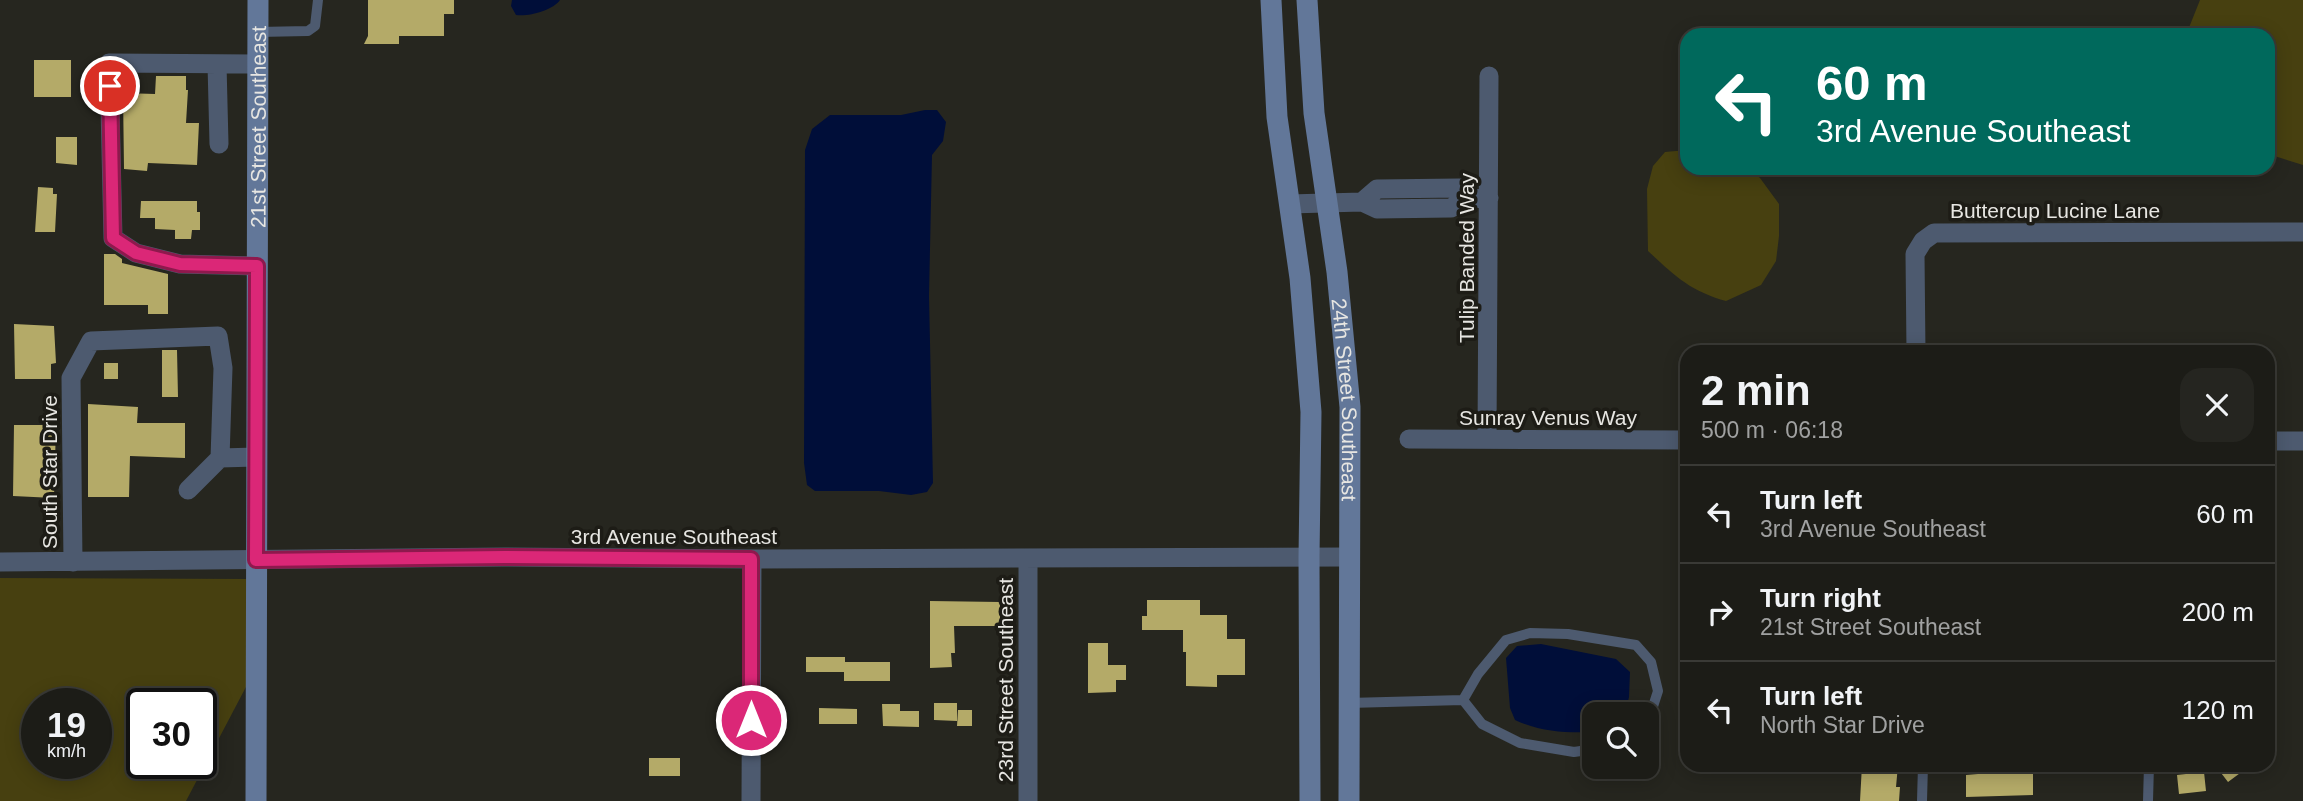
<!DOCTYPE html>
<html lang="en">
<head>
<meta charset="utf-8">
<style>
  :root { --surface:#1c1c17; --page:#252520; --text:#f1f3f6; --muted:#a0a1a1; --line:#3a3a36 }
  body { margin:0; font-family:Arial,sans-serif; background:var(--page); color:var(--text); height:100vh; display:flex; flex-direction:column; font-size:26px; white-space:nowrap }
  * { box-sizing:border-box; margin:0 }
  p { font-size:23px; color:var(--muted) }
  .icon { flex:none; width:38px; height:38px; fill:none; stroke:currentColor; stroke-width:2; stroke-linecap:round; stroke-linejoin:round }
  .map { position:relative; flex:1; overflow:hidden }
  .panel { position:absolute; left:1680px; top:345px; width:595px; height:427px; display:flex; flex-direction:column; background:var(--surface); border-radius:21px; box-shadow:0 4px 18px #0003,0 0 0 2px var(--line) }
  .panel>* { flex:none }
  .banner { position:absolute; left:1680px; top:28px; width:595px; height:147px; border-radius:21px; box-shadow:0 4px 18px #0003,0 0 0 2px var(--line); background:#00695c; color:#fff; overflow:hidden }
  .tools { position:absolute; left:1582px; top:702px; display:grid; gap:14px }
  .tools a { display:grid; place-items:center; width:77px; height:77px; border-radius:14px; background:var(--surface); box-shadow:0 4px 18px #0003,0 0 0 2px var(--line); font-size:35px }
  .speed { position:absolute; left:21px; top:688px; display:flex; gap:14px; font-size:35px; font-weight:700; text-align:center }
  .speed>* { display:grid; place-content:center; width:91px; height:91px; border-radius:50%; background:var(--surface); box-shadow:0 4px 18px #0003,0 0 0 2px var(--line); line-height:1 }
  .speed small { font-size:18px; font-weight:400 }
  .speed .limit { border:4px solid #111; border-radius:10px; background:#fff; color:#111 }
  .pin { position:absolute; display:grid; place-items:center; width:60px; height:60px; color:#fff; margin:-30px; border:4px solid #fff; border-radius:50%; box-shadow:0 2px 7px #0007 }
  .me { position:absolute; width:77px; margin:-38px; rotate:0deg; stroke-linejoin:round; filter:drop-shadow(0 0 5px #0008) }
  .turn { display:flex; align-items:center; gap:24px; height:147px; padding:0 21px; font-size:32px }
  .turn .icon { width:91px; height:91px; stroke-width:2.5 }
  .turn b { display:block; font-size:49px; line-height:60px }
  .round { display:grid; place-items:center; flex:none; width:74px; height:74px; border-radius:21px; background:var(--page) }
  .headline { display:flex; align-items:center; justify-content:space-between; height:119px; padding:0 21px }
  h1 { font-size:42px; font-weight:600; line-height:52px }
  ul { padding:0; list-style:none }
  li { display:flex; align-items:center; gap:21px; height:98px; padding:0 21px; border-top:2px solid var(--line) }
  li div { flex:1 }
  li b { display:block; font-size:26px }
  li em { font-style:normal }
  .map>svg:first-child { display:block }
</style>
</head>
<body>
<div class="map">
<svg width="2303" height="801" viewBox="0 0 2303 801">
  <rect width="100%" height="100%" fill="#26261f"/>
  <path fill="#474010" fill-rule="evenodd" d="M 2200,0 L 2303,0 L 2303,165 L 2268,154 L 2268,35 L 2186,35 Z
    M 1687,150 L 1687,168 L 1749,168 L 1760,178 L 1779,204 L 1779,236 L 1776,261 L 1761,285 L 1726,301 C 1690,291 1675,276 1648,251 L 1647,189 L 1653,166 L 1665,152 Z
    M 0,578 L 247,579 L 247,685 L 186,801 L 0,801 ZM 37,704 L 96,704 L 96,763 L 37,763 ZM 142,704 L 201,704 L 201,763 L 142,763 Z"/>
  <path fill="#000e39" d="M 512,0 L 560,0 C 553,10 529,17 516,15 L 511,6 Z
    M 925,110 L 937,110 L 946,122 L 943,141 L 932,155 L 929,296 L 933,483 L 927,492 L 911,495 L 879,491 L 815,491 L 807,485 L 804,463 L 805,150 L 812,129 L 830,115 L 901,115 Z
    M 1541,644 L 1616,659 L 1630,672 L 1629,697 L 1625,714 L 1594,714 L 1594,732 C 1566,733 1541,732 1515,720 L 1510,708 L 1506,658 L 1517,646 Z"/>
  <path fill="#b4aa68" d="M 368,0 L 454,0 L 454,14 L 444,14 L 444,36 L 399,36 L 399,44 L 364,44 L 368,36 Z
    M 34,60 L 71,60 L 71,97 L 34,97 Z
    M 156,76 L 186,76 L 186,90 L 188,90 L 186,123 L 199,123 L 197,165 L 148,163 L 147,171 L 124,169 L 123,93 L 155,94 Z
    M 56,137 L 77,137 L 77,165 L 56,163 Z
    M 38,187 L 53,188 L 53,194 L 57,194 L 55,232 L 35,232 Z
    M 141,201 L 197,201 L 197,212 L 200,212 L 200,230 L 192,230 L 191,239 L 175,239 L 175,230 L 155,229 L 155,218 L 140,218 Z
    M 104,254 L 115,254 L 122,259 L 122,263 L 168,274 L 168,314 L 148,314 L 148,305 L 104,305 Z
    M 14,324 L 54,326 L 56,363 L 51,364 L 51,379 L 15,379 Z
    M 162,350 L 177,350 L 178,397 L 162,397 Z
    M 104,363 L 118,363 L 118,379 L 104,379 Z
    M 88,404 L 138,407 L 137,423 L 185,423 L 185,458 L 130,456 L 129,497 L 88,497 Z
    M 14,425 L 56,425 L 54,498 L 13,496 Z
    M 1147,600 L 1200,600 L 1200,615 L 1227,615 L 1227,639 L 1245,639 L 1245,675 L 1217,675 L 1217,687 L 1186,686 L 1186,652 L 1183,652 L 1183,630 L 1142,630 L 1142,616 L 1147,616 Z
    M 930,601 L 1000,602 L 1000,626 L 954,626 L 955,653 L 951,653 L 952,667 L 930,668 Z
    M 1088,643 L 1108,643 L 1108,665 L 1126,665 L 1126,680 L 1116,680 L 1116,692 L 1088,693 Z
    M 806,657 L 845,657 L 845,662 L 890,662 L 890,681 L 844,681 L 844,672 L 806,672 Z
    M 934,703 L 957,703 L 957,721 L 934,720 Z
    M 882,704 L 900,704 L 900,711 L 919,711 L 919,727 L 883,726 Z
    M 819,708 L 857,709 L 857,724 L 819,724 Z
    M 958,710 L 972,710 L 972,726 L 957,726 Z
    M 649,758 L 680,758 L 680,776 L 649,776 Z
    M 1862,765 L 1898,765 L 1896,787 L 1900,787 L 1899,801 L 1860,801 Z
    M 2215,765 L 2251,765 L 2228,782 Z
    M 2014,771 L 2033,771 L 2033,795 L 1966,797 L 1966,775 Z
    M 2204,772 L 2206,791 L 2179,794 L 2177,775 Z"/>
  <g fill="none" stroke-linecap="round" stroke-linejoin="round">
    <path stroke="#4d5a6f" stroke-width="10" d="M 258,32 L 308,31 L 315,26 L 318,0
      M 1348,703 L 1463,700
      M 1594,749 L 1574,752 L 1520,743 L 1482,724 L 1463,700 L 1478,674 L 1506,640 L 1530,633 L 1568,634 L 1636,645 L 1651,662 L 1658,691 L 1647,725
      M 1922,801 L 1923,765
      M 2148,801 L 2149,765"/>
    <path stroke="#4d5a6f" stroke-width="19" d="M 217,64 L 219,144
      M 1362,202 L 1377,189 L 1459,188 L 1466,199
      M 1289,204 L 1362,202 L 1377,209 L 1451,208 L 1466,199 L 1489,198
      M 257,266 L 180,264 L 136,253 L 113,238 L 109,63 L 257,64
      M 1916,352 L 1915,254 L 1923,241 L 1934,233 L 2303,232
      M 1409,439 L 1687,440
      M 1487,439 L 1489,76
      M 2268,441 L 2303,441
      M 220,458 L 257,457
      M 0,562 L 504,557 L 752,559 L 1348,557
      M 73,562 L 71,378 L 91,341 L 218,336 L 223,368 L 220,458 L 188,490
      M 751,801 L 752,559
      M 1028,801 L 1028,559"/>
    <g stroke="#627799" stroke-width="21">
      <path d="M 1271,0 L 1277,117 L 1300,278 L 1311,412 L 1309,557 L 1310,801"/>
      <path id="s1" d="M 1307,0 L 1314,113 L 1337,272 L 1350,407 L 1349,801"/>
      <path id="s2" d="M 256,801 L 258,0"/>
    </g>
  </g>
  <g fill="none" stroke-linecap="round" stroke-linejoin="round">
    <g stroke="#8e194d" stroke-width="18">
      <path id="route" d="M 110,86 L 113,238 L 136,253 L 180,264 L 257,266 L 256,560 L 504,557 L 751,559 L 751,720"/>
    </g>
    <use href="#route" stroke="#db2777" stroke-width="12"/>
  </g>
  <g text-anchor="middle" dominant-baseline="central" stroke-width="7" stroke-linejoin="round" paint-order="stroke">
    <g font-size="21" fill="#e7e6e2" stroke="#1d1c16">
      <text stroke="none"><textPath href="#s2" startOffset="674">21st Street Southeast</textPath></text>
      <text x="2055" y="210">Buttercup Lucine Lane</text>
      <text transform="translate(1466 258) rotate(-90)">Tulip Banded Way</text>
      <text stroke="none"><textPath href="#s1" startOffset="402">24th Street Southeast</textPath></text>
      <text x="1548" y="417">Sunray Venus Way</text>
      <text transform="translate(49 472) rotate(-90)">South Star Drive</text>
      <text x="674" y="536">3rd Avenue Southeast</text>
      <text transform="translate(1005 680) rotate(-90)">23rd Street Southeast</text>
    </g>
  </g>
</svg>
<div class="tools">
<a><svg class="icon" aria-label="search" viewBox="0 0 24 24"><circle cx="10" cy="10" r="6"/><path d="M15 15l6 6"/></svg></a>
</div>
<div class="speed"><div>19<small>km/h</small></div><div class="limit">30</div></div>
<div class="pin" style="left:110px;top:86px;background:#d93025"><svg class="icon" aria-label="arrive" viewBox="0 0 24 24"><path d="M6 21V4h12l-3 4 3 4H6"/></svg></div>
<svg class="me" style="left:751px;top:720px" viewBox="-20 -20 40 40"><circle r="17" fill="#db2777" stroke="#fff" stroke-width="3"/><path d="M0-11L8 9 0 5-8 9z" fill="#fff"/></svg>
<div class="banner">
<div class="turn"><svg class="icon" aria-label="left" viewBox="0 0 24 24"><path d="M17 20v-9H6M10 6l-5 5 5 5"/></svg><div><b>60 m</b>3rd Avenue Southeast</div></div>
</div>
<section class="panel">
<div class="headline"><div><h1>2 min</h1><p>500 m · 06:18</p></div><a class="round"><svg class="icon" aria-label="close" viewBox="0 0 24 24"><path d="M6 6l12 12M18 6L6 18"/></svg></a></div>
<ul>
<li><svg class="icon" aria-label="left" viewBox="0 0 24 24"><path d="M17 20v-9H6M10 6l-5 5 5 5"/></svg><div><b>Turn left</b><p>3rd Avenue Southeast</p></div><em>60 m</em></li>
<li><svg class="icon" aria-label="right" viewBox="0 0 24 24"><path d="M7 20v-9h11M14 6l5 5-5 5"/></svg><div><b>Turn right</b><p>21st Street Southeast</p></div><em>200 m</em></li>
<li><svg class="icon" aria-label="left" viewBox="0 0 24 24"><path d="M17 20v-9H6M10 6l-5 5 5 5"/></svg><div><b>Turn left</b><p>North Star Drive</p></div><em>120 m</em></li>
</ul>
</section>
</div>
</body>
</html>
